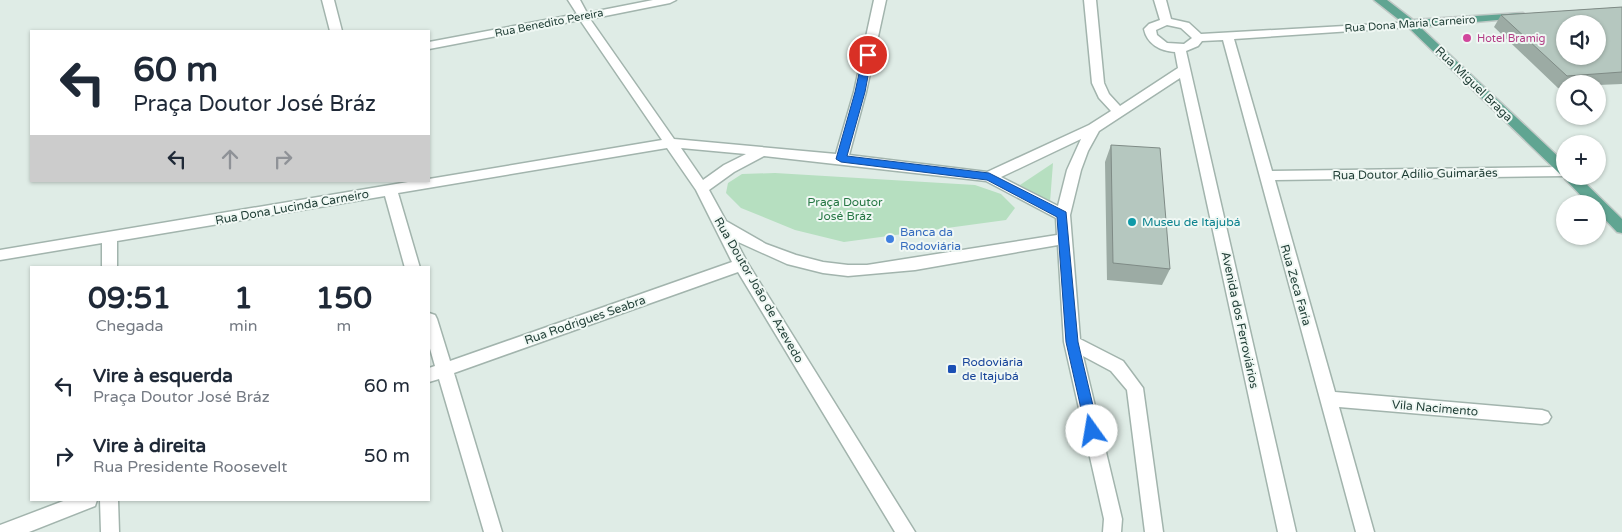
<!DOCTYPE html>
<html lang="pt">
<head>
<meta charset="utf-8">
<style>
  :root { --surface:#fff; --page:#f2f2f3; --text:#1f2937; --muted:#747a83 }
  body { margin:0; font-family:"Varela Round",sans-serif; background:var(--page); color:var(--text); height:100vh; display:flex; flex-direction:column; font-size:19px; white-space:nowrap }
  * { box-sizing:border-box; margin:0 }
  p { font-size:16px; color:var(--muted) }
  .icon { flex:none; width:28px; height:28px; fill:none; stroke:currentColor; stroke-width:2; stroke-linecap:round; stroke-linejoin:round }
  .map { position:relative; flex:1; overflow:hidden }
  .sheet { position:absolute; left:30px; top:266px; width:400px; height:235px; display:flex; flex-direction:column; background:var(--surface); border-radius:0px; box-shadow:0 1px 4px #0004 }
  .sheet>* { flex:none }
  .top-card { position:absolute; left:30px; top:30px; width:400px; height:152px; border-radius:0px; box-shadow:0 1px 4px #0004; background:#fff; color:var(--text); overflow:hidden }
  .tools { position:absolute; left:1556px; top:15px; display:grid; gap:10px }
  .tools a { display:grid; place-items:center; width:50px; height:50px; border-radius:50%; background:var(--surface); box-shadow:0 1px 4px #0004; font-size:25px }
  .pin { position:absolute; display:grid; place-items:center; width:42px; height:42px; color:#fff; margin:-21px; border:2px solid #fff; border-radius:50%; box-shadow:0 1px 5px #0007 }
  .me { position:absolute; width:55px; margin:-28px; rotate:347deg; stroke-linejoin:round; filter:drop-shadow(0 0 4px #0008) }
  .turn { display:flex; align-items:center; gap:18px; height:105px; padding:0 20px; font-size:22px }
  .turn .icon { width:65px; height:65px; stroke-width:2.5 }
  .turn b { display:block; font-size:35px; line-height:42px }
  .lanes { display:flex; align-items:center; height:48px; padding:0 20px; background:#0003; justify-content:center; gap:25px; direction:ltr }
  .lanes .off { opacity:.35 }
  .eta { display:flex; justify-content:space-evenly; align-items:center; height:85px; text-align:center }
  .eta b { font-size:30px; font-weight:800; line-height:35px }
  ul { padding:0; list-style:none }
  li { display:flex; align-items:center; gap:15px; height:70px; padding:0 20px }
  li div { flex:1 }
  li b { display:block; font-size:19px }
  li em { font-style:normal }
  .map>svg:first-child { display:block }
</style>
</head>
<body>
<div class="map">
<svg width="1622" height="532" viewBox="0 0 1622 532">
  <rect width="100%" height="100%" fill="#dfece6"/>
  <path fill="#b6dfc0" d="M 1053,163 L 1050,202 L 1020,185 Z
    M 775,173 L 975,185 L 1001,194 L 1015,208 L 1006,220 L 844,242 L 795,230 L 741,208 L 726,193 L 728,183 L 742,174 Z"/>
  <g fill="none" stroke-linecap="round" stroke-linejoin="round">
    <g stroke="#a2b4ad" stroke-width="3">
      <path id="minor" d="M 322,0 L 334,0 L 342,31 L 330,31 Z
        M 568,0 L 580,0 L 587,13 L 653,0 L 676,0 L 670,3 L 590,19 L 674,139 L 836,154 L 854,92 L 874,0 L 886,0 L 866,92 L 849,155 L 987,172 L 1089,125 L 1111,111 L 1099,98 L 1092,83 L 1084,0 L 1096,0 L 1104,83 L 1109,94 L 1120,106 L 1178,68 L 1175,52 C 1160,51 1147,44 1144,29 L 1149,24 L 1160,20 L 1154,0 L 1166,0 L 1171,19 L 1189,23 L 1201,34 L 1415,22 L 1417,24 L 1411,27 L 1234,39 L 1272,171 L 1565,167 L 1566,176 L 1275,180 L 1335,392 L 1542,410 L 1548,412 L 1551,417 L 1548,422 L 1542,424 L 1339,407 L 1374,532 L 1356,532 L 1223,40 L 1202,41 L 1198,46 L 1186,51 L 1296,532 L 1278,532 L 1180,78 L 1099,131 L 1088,151 L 1081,170 L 1070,215 L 1080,339 L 1123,361 L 1143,388 L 1163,532 L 1145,532 L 1127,390 L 1111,371 L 1083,356 L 1122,519 L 1121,532 L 1103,532 L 1104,519 L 1064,342 L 1058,245 L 915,270 L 848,276 L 823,273 L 787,264 L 736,241 L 747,262 L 915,532 L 895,532 L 738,272 L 454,373 L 502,532 L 484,532 L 439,379 L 429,382 L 429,368 L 435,366 L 429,345 L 429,313 L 435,315 L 437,319 L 450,361 L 732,262 L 696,190 L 667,148 L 398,193 L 420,268 L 405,268 L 385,196 L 117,241 L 117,268 L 102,268 L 102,243 L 0,260 L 0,250 L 414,181 L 429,181 L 429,179 L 662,140 L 580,20 L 429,49 L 429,42 L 577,14 ZM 1167,25 L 1181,28 L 1192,38 L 1184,44 L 1167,43 L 1157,35 L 1156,30 ZM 1081,139 L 1067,170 L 1058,206 L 1001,177 ZM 681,148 L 746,154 L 724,165 L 703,180 ZM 764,156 L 986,181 L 1056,218 L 1057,235 L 867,265 L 848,265 L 823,262 L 796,255 L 766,244 L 726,221 L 709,190 L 734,172 Z
        M 66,500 L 97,500 L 95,506 L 29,532 L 0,532 L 0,525 Z
        M 100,500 L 118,500 L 119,532 L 101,532 Z"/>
    </g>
    <g stroke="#c0c9c6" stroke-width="3">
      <path id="major" d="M 1374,0 L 1387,0 L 1413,20 L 1523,13 L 1525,15 L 1523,17 L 1519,18 L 1420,27 L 1565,163 L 1565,176 L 1578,176 L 1622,219 L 1622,233 L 1617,232 L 1598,212 L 1598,204 L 1589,204 L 1565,179 L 1564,175 L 1560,174 L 1407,26 Z"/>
    </g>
    <use href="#minor" fill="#fff" fill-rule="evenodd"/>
    <use href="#major" fill="#60a592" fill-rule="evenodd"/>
  </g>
  <path fill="#9caba4" d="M 1622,7 L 1622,84 L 1598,85 L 1598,84 L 1565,84 L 1565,87 L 1558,88 L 1494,27 L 1501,15 Z
    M 1111,145 L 1170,269 L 1162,285 L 1107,280 L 1105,162 Z"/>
  <path fill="#b5c7bf" stroke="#7f8b86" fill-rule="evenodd" d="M 1622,7 L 1622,72 L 1567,76 L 1501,15 ZM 1565,24 L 1598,24 L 1598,56 L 1565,56 Z
    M 1111,145 L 1160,148 L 1170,269 L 1113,263 Z"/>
  <path fill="#1a73e8" stroke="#114b97" d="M 868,52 L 872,55 L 865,92 L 847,156 L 989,173 L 1066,212 L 1078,342 L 1099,431 L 1097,435 L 1092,436 L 1088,435 L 1086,431 L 1066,342 L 1057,217 L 987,180 L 841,162 L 836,159 L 855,92 L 863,55 Z"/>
  <circle fill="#d1479c" stroke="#f0f8f4" stroke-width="2" cx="1467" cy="38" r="5"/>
  <circle fill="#0f9aa8" stroke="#f0f8f4" stroke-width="2" cx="1132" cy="222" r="5"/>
  <circle fill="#3f7fe0" stroke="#f0f8f4" stroke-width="2" cx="890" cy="239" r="5"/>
  <rect fill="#1a4fb4" stroke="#f0f8f4" stroke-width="2" x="947" y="364" width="10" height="10" rx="2.5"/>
  <g text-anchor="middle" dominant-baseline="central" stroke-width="4" stroke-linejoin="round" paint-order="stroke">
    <g font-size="11" fill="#1f3d35" stroke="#f0f8f4">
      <text transform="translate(549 23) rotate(-11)">Rua Benedito Pereira</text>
      <text transform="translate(1410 24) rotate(-4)">Rua Dona Maria Carneiro</text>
    </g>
    <g font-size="11" fill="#b23c85" stroke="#f0f8f4" text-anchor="start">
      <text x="1477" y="38">Hotel Bramig</text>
    </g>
    <g font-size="12" fill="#1f3d35" stroke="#f0f8f4">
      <text transform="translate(1474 84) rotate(44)">Rua Miguel Braga</text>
      <text transform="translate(1415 174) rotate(-1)">Rua Doutor Adílio Guimarães</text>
      <text transform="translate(292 207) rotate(-10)">Rua Dona Lucinda Carneiro</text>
      <text transform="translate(1296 285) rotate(74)">Rua Zeca Faria</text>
      <text transform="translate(759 290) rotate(60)">Rua Doutor João de Azevedo</text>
      <text transform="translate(585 320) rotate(-19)">Rua Rodrigues Seabra</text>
      <text transform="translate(1240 320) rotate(78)">Avenida dos Ferroviários</text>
      <text transform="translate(1435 408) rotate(5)">Vila Nacimento</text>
    </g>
    <g font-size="12" fill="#267744" stroke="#f0f8f4">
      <text x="845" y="202">Praça Doutor<tspan x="845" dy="14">José Bráz</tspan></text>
    </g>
    <g font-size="12" fill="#0d838f" stroke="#f0f8f4" text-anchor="start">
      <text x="1142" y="222">Museu de Itajubá</text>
    </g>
    <g font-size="12" fill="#366cbe" stroke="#f0f8f4" text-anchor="start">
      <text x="900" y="232">Banca da<tspan x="900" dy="14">Rodoviária</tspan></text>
    </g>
    <g font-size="12" fill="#164399" stroke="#f0f8f4" text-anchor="start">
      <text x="962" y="362">Rodoviária<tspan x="962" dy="14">de Itajubá</tspan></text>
    </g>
  </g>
</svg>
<div class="tools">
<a><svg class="icon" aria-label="sound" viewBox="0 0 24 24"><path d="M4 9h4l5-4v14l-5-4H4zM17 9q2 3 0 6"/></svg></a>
<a><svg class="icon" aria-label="search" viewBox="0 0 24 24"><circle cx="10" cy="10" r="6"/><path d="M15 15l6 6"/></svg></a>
<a>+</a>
<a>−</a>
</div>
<div class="pin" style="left:868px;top:55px;background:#d93025"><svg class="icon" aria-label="arrive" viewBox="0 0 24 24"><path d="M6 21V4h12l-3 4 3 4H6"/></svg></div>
<svg class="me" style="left:1092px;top:431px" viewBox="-20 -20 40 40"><circle r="19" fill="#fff"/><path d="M0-13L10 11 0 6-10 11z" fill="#1a73e8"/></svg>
<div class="top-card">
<div class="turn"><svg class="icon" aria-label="left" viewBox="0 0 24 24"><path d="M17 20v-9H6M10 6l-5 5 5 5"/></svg><div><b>60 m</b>Praça Doutor José Bráz</div></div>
<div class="lanes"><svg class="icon" aria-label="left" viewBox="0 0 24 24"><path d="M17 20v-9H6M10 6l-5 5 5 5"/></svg><svg class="icon off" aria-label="ahead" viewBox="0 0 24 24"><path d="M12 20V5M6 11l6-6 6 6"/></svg><svg class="icon off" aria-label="right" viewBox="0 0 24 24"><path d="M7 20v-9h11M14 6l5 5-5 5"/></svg></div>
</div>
<section class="sheet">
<div class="eta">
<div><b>09:51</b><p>Chegada</p></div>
<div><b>1</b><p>min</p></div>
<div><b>150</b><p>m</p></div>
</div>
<ul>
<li><svg class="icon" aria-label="left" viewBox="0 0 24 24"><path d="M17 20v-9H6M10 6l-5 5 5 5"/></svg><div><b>Vire à esquerda</b><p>Praça Doutor José Bráz</p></div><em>60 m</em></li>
<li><svg class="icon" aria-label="right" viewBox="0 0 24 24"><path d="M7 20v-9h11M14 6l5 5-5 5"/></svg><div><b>Vire à direita</b><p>Rua Presidente Roosevelt</p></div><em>50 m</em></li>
</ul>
</section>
</div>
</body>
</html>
